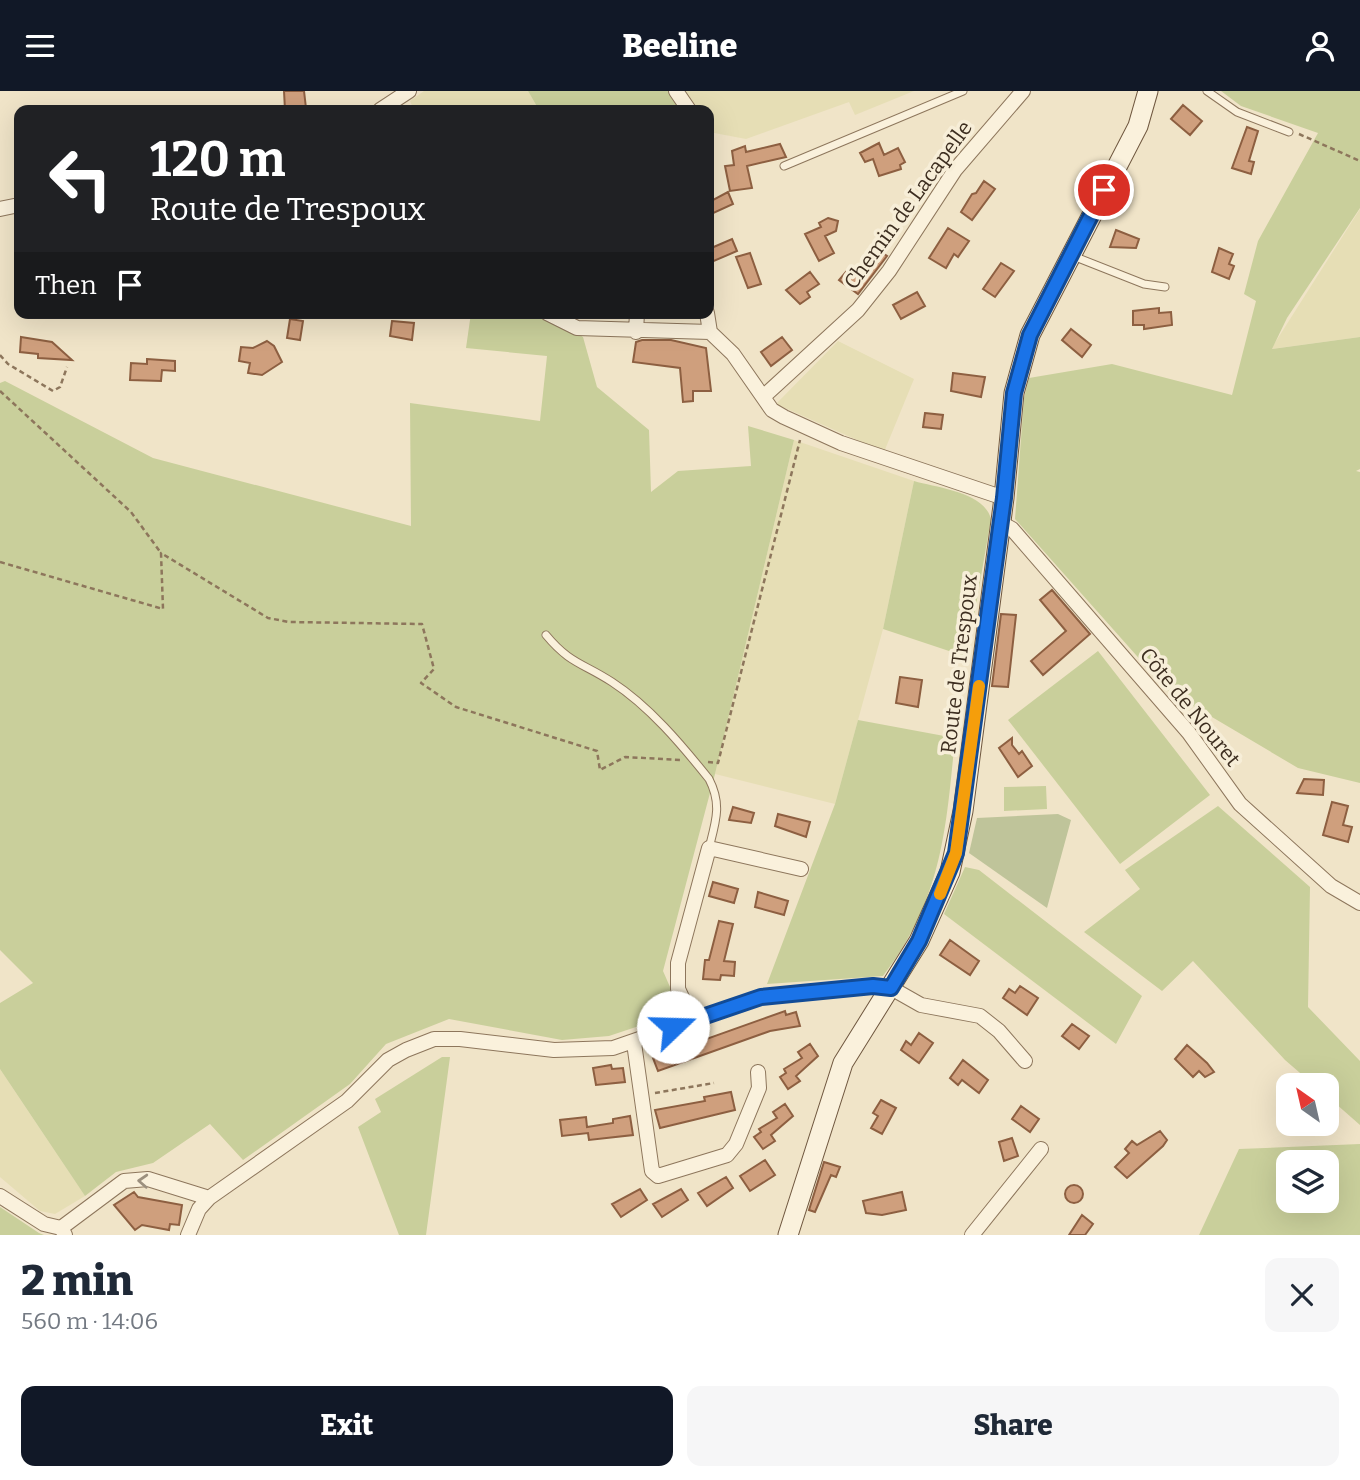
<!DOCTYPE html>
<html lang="en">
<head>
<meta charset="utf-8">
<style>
  :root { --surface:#fff; --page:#f6f6f7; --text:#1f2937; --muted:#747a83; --accent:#111827 }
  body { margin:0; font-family:Bitter,serif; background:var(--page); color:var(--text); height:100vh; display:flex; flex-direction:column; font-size:26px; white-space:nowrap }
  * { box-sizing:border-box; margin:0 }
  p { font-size:23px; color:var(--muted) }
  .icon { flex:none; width:38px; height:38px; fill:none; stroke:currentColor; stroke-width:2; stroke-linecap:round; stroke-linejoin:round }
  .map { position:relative; height:1144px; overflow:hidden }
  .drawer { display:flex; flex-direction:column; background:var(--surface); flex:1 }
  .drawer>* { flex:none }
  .guide { position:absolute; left:14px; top:14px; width:700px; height:214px; border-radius:14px; box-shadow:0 7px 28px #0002; background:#202124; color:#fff; overflow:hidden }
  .needle { width:46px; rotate:326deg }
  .buttons { position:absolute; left:1276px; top:982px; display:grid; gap:14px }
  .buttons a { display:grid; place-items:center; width:63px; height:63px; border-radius:14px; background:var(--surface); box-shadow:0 7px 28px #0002; font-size:35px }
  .pin { position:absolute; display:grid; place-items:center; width:60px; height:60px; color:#fff; margin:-30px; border:4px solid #fff; border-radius:50%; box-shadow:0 2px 7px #0007 }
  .me { position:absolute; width:77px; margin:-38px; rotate:69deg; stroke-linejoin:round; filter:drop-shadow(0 0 5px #0008) }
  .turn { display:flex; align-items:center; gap:24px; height:147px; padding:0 21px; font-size:32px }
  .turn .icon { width:91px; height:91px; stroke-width:2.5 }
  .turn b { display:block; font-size:49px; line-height:60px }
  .then { display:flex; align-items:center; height:66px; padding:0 21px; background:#0003; gap:14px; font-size:26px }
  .round { display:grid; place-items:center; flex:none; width:74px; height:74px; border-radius:14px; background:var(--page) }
  .overview { display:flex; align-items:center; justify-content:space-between; height:119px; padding:0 21px }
  h1 { font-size:42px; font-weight:800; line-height:52px }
  .cta { display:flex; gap:14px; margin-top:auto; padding:14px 21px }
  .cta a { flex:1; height:80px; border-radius:14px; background:var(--accent); color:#fff; font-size:28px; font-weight:800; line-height:80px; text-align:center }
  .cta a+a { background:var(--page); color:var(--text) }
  header { display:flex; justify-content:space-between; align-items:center; height:91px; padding:0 21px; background:var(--accent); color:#fff; font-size:32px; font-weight:800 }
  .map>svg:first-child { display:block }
</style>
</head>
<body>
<header><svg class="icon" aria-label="menu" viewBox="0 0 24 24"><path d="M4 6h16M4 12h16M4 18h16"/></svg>Beeline<svg class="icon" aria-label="person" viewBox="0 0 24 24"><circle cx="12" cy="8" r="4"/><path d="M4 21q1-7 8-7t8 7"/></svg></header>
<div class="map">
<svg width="1360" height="1144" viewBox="0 0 1360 1144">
  <rect width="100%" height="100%" fill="#f0e4c8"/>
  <path fill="#e6deb5" d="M 424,0 L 528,0 L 539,19 L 414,19 L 410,10 Z
    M 682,0 L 914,0 L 855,24 L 849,11 L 746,48 L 709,41 L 709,19 L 694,19 Z
    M 1360,118 L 1360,246 L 1271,258 Z
    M 838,250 L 914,288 L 884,361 L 776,313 Z
    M 794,349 L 914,390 L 883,538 L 835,713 L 715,683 Z
    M 0,978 L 85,1105 L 55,1123 L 40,1120 L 0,1086 Z"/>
  <path fill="#c9cf9b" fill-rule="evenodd" d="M 528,0 L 668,0 L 681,19 L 539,19 Z
    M 1221,0 L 1360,0 L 1360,117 L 1287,227 L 1272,258 L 1360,246 L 1360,378 L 1356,380 L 1360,381 L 1360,692 L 1298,677 L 1168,600 L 1015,428 L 1024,307 L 1029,287 L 1112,273 L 1232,304 L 1256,210 L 1244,203 L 1258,150 L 1318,42 L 1241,15 Z
    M 471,222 L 543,222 L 583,246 L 597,296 L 649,339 L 651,401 L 678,380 L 751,375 L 748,335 L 794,349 L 715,683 L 663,880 L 681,921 L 609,945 L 562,949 L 449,928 L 386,953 L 350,993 L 243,1069 L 210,1033 L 153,1072 L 116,1081 L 85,1105 L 0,978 L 0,912 L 33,892 L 0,859 L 0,292 L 5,290 L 153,367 L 411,435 L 410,312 L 540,330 L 547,265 L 466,257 Z
    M 914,390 C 938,397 984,401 991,428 L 967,566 L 883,538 Z
    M 1098,560 L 1210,704 L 1120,773 L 1008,629 Z
    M 858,629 L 955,647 C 946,739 942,808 883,885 L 767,893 L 835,713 Z
    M 1046,695 L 1047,718 L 1004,720 L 1004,696 Z
    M 1218,715 L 1310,796 L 1308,916 L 1360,970 L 1360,1034 L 1327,1005 L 1326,994 L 1314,994 L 1285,969 L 1193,870 L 1162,900 L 1084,841 L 1140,798 L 1125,779 Z
    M 965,776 L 979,779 L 1142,905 L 1116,953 L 944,823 Z
    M 442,966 L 450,966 L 426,1144 L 399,1144 L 358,1036 L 381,1021 L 375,1008 Z
    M 1360,1053 L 1360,1144 L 1199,1144 L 1239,1058 ZM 1288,1071 L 1326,1071 L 1326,1110 L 1288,1110 Z
    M 0,1116 L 39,1142 L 44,1144 L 0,1144 Z"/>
  <path fill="#bfc49a" d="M 1058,723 L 1071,729 L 1047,817 L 969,762 L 977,727 Z"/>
  <path fill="#cf9f7d" stroke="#8d5f41" stroke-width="2" d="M 284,0 L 304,0 L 306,17 L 285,19 Z
    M 1183,14 L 1202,30 L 1190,44 L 1171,28 Z
    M 1247,36 L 1258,40 L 1249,70 L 1254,71 L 1251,83 L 1232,77 Z
    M 879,52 L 884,64 L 898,57 L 905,71 L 900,74 L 901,78 L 879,85 L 873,68 L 865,71 L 860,62 Z
    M 780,53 L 786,66 L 747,75 L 752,97 L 730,100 L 725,75 L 734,74 L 732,60 L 745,55 L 746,61 Z
    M 984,90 L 995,98 L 972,129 L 961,121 L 972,103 L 976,102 Z
    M 728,101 L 733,113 L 709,124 L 709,111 Z
    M 828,127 L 838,130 L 836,140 L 825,145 L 834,162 L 819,170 L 805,143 L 821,136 L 819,132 Z
    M 948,137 L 969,150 L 958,166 L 954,163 L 946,177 L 929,167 Z
    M 1116,139 L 1139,148 L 1136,157 L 1110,156 Z
    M 732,148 L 737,160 L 709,172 L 709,158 Z
    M 876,157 L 887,165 L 858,203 L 839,189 L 851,175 L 859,182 Z
    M 1219,157 L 1233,163 L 1229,173 L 1234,175 L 1229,188 L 1212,181 Z
    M 750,162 L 761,193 L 748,197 L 736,166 Z
    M 1001,172 L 1014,180 L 995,206 L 983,198 Z
    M 810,181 L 819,193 L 807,201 L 810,206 L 800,213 L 786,199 Z
    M 917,201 L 925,215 L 901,228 L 893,214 Z
    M 1159,217 L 1159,222 L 1171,221 L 1172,234 L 1144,238 L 1144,234 L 1133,234 L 1133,220 Z
    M 290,228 L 303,230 L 300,249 L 287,247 Z
    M 392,230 L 414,232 L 412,249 L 390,245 Z
    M 1071,238 L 1091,254 L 1082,266 L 1062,249 Z
    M 21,246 L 52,251 L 72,269 L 38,267 L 38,263 L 20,261 Z
    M 782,246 L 792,259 L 771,275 L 761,261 Z
    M 642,249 L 671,249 L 706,257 L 711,300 L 693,300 L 693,310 L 683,311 L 680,277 L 633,271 L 636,251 Z
    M 267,250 L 274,255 L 282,271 L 262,284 L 248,282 L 250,272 L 239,270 L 241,256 L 253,257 Z
    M 147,268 L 175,270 L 175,280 L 162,279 L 161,290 L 130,289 L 131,272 L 147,273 Z
    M 953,282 L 985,286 L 981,306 L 951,300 Z
    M 925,322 L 943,324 L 941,338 L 923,336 Z
    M 1052,499 L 1090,543 L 1043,584 L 1031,570 L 1066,540 L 1040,509 Z
    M 1001,523 L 1016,524 L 1008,596 L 992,595 Z
    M 900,586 L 922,589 L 918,616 L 896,612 Z
    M 1012,647 L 1012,654 L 1019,663 L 1022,660 L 1032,675 L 1018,686 L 999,657 Z
    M 1304,688 L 1324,689 L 1323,704 L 1297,702 Z
    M 1332,711 L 1348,715 L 1343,734 L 1352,736 L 1348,751 L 1323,744 Z
    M 733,716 L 754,722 L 751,732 L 729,729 Z
    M 778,723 L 810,731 L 806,746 L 775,735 Z
    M 713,791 L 738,798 L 734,812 L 709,805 Z
    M 758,801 L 788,810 L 784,824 L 755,816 Z
    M 719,830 L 733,833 L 724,870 L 735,871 L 734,885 L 721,884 L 720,889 L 703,888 L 705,869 L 709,869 Z
    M 950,849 L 979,870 L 970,884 L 940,864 Z
    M 1020,895 L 1038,907 L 1027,924 L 1003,907 L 1009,898 L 1015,902 Z
    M 785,920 L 786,924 L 796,921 L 800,935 L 770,940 L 658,980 L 653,967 Z
    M 1072,933 L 1089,945 L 1079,958 L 1062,945 Z
    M 919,942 L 933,952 L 919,972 L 901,959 L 906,950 L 911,954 Z
    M 810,953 L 818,965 L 796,985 L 800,990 L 788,998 L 780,986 L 786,982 L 784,978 L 802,967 L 798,961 Z
    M 1187,954 L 1207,972 L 1214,981 L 1205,986 L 1199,980 L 1193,986 L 1175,968 Z
    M 963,969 L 988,989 L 979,1002 L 962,989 L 958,994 L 950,987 Z
    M 611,974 L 612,978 L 623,977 L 625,991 L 596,994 L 593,977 Z
    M 731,1001 L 735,1019 L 660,1037 L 655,1019 L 705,1010 L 704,1006 Z
    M 881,1009 L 896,1017 L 882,1043 L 871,1037 L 878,1025 L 873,1022 Z
    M 785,1013 L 793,1025 L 771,1044 L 775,1050 L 763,1058 L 754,1046 L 761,1041 L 759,1038 L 777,1027 L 773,1021 Z
    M 1021,1015 L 1039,1028 L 1030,1041 L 1012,1028 Z
    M 630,1025 L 633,1044 L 589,1049 L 588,1042 L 562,1045 L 560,1029 L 586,1026 L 587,1036 L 613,1032 L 613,1028 Z
    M 1160,1040 L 1167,1049 L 1163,1055 L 1127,1087 L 1115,1076 L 1129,1062 L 1125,1058 L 1132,1050 L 1137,1054 Z
    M 1012,1047 L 1018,1065 L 1004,1070 L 999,1051 Z
    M 765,1069 L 775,1084 L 750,1100 L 740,1085 Z
    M 824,1071 L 840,1076 L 836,1086 L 831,1084 L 815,1121 L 809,1119 Z
    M 726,1086 L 733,1097 L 707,1115 L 698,1102 Z
    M1065 1103a9 9 0 1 1 18 0a9 9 0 1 1-18 0Z
    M 640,1098 L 647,1109 L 621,1126 L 612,1113 Z
    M 681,1098 L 688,1109 L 662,1126 L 653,1113 Z
    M 134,1101 L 138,1106 L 182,1114 L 179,1134 L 170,1133 L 169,1139 L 142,1134 L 135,1139 L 114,1114 Z
    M 902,1101 L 906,1119 L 882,1124 L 866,1122 L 863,1110 Z
    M 1082,1124 L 1093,1133 L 1085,1144 L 1069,1144 Z"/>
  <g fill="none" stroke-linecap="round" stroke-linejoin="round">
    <g stroke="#8d765c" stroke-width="9">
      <path id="lane" d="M 1207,0 L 1237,21 L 1289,41
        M 784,75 L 963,0
        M 1073,165 L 1144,193 L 1165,196
        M 546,544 C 570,573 583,572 612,591 C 649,615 681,653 709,688 C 722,713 716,730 709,757"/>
    </g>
    <g stroke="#8d765c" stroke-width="16">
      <path id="street" d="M 676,0 L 689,19
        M 380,19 L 409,0
        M 0,118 L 19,114
        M 547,222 L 577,237 L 710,241 L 733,263 L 772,319 L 784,326 L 841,352 L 1004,407
        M 707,222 L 710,241
        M 636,241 L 637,222
        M 763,306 L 858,219 L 889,180 L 955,79 L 1023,0
        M 1001,432 L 1012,438 L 1189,642 L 1240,713 L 1331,795 L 1360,812
        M 692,928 L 678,898 L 678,872 L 709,757 L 801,778
        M 634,952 L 652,1080 L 658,1085 L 727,1064 L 736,1053 L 759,997 L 758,981
        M 0,1105 L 44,1133 L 61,1137 L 65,1144
        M 61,1137 L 124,1090 L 148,1088 L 209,1107
        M 188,1144 L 199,1118 L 209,1107 L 347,1010 L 388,969 L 406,959 L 434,948 L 460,948 L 554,959 L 613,957 L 761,906 L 873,895 L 891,897 L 921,914 L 980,925 L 999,940 L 1025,970
        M 972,1144 L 1041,1058"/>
    </g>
    <g stroke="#6f573f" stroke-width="21">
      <path id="secondary" d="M 788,1144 L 843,972 L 919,850 L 950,781 L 963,720 L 1004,407 L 1014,302 L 1030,244 L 1138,35 L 1148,0"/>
    </g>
    <path stroke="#8d765c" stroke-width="2.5" stroke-dasharray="5 3.5" stroke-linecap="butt" d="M 1299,43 L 1360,70
      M 0,264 L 8,273 L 53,300 L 60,296 L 67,276
      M 0,300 L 131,421 L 161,462
      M 0,471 L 163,518 L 161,462 L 268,527 L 289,531 L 422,533 L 434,578 L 421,592 L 456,616 L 597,660 L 600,679 L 625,666 L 681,669
      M 708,671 L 718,672 L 800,349
      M 655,1002 L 714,992"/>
    <use href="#lane" stroke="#faf1dc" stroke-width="7"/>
    <use href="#street" stroke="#faf1dc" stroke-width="14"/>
    <use href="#secondary" stroke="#faf1dc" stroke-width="19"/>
  </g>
  <defs><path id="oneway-chevron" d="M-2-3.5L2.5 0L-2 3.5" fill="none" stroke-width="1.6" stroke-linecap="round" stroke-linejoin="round" transform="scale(1.75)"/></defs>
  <use stroke="#9c907e" href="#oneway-chevron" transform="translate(143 1090) rotate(-177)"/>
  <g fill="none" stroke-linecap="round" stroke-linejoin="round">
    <g stroke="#114b97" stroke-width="18">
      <path id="route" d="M 673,936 L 761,906 L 873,895 L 891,897 L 919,850 L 956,762 L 1004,407 L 1014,302 L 1030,244 L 1104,99"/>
    </g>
    <use href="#route" stroke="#1a73e8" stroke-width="12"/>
    <path stroke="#f59e0b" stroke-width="12" d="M 940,803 L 956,762 L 979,595"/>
  </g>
  <g text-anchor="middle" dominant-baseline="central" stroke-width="7" stroke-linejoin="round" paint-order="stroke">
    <g font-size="21" fill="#3d2e20" stroke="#f7eed8">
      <text transform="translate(908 114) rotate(-54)">Chemin de Lacapelle</text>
      <text transform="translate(959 573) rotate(-83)">Route de Trespoux</text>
      <text transform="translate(1190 616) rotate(51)">Côte de Nouret</text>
    </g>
  </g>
</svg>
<div class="buttons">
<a><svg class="needle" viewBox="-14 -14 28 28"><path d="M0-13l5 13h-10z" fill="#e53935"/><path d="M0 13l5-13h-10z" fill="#747a83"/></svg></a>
<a><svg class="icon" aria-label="layers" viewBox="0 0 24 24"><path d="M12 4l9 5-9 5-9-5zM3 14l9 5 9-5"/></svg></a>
</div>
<div class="pin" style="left:1104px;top:99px;background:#d93025"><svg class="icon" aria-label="arrive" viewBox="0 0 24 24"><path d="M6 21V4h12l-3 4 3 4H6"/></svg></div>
<svg class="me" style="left:673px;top:936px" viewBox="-20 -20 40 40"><circle r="19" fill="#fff"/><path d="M0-13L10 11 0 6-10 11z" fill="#1a73e8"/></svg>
<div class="guide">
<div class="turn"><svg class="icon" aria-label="left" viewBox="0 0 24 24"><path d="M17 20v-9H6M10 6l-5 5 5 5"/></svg><div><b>120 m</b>Route de Trespoux</div></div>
<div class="then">Then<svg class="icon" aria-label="arrive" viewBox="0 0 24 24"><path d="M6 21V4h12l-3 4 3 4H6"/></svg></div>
</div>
</div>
<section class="drawer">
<div class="overview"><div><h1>2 min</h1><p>560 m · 14:06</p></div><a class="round"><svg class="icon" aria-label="close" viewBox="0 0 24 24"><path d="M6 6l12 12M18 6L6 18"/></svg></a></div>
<div class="cta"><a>Exit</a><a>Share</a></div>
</section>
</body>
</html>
